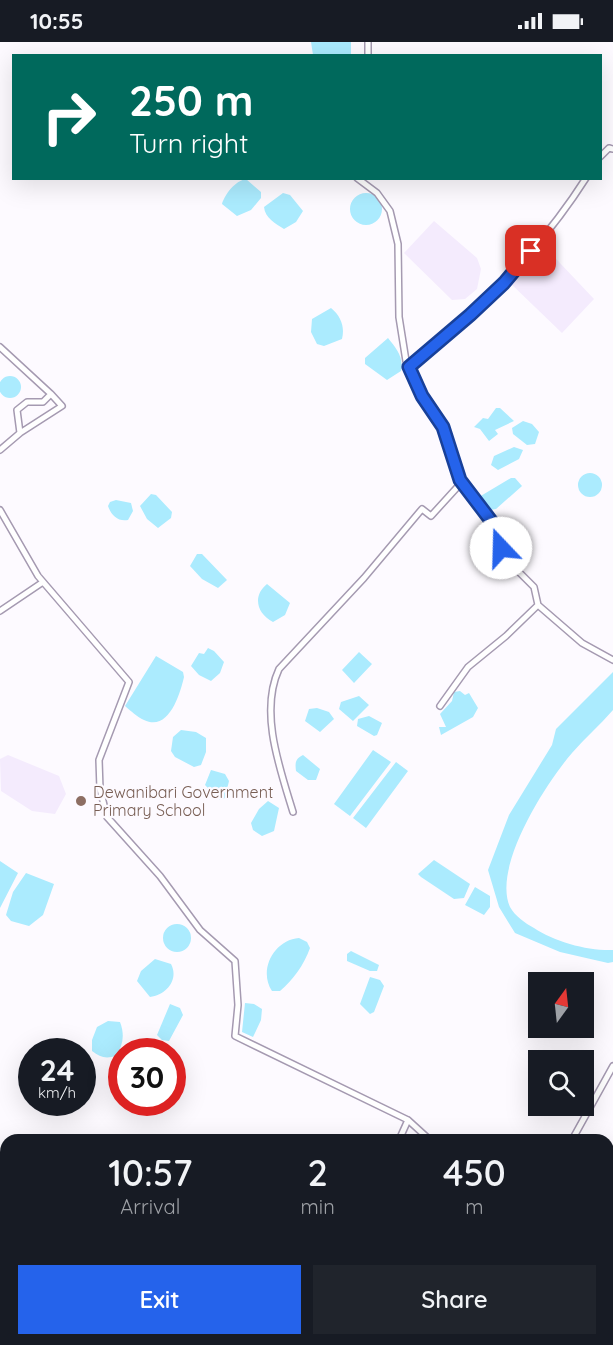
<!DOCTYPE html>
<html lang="en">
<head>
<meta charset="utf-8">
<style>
  :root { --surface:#171b24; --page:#20242c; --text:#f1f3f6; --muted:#9ea1a6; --accent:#2563eb }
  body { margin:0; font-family:Quicksand,sans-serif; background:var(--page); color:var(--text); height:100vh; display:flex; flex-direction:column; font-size:22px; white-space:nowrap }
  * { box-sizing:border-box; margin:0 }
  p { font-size:20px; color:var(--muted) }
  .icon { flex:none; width:33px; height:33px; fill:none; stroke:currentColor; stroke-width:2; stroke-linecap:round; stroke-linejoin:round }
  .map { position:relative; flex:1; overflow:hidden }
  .panel { position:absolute; left:0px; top:1092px; width:614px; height:212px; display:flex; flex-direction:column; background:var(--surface); border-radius:18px 18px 0 0; box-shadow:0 6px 24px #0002 }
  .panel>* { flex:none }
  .guide { position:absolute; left:12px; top:12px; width:590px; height:126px; border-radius:0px; box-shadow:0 6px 24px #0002; background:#00695c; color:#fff; overflow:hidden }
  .needle { width:39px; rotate:15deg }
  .tools { position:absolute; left:528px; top:930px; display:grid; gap:12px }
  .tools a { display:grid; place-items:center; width:66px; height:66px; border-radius:0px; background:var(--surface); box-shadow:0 6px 24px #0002; font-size:30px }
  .speed { position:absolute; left:18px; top:996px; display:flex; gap:12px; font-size:30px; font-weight:700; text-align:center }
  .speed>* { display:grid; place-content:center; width:78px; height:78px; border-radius:50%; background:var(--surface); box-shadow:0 6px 24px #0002; line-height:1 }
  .speed small { font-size:15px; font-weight:400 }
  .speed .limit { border:9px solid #d22; background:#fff; color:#111 }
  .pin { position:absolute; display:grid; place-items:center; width:51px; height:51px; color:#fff; margin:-26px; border-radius:12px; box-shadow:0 3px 9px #0006 }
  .me { position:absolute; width:66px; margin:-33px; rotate:339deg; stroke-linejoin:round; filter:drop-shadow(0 0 4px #0008) }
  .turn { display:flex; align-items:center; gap:21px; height:126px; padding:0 18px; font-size:27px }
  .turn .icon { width:78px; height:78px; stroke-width:2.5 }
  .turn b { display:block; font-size:42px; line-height:51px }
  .eta { display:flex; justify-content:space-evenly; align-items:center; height:102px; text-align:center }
  .eta b { font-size:36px; font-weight:600; line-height:42px }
  .action { display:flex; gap:12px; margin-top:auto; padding:12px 18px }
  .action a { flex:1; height:69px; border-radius:0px; background:var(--accent); color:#fff; font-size:24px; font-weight:600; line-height:69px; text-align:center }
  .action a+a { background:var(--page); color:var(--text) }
  .status { display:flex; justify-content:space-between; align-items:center; height:42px; padding:0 30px; background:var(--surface); direction:ltr }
  .status svg { height:16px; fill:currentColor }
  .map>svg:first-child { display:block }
</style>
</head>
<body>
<div class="status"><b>10:55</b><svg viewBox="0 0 49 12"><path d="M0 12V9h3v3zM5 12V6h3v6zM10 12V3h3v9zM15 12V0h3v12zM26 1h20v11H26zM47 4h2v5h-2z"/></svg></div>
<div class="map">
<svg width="613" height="1303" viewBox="0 0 613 1303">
  <rect width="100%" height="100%" fill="#fdfaff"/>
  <path fill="#f4ebfd" d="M 434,179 L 477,216 L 481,227 L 477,247 L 465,257 L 452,258 L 404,211 Z
    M 542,202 L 594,257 L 562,291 L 508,239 L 524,218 Z
    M 8,713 L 59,734 L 66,752 L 55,772 L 32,769 L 1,749 L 0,717 Z"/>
  <path fill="#abebfe" d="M 311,0 L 351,0 L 351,13 L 313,13 Z
    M 246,137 L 261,150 L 261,156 L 251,168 L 237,174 L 222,162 C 225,152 235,139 246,137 Z
    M 283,151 L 290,153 L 303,169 L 296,180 L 284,187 C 276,182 265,176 264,165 Z
    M350 167a16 16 0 1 1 32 0a16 16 0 1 1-32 0Z
    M 331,266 C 341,274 345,285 342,297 L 324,304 L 317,302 L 311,290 L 312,277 Z
    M 388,296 C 396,306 404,315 401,329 L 387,338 L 365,322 L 365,316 Z
    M-1 345a11 11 0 1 1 22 0a11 11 0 1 1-22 0Z
    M 496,366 L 500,366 L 514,379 L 495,388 L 498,392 L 489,399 L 480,387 L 474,385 L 483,376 L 488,377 Z
    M 523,379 L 532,382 L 539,390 L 535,402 L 527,403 L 513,392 L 512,386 Z
    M 514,405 L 523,408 L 519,417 L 498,428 L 491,423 L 494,414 Z
    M578 443a12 12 0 1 1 24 0a12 12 0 1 1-24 0Z
    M 511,436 L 515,436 L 522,444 L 496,467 L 490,468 L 479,455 Z
    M 151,452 L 156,453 L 172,470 L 171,476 L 158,486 L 147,477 L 140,464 Z
    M 116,458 L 131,461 L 133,469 L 128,478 C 118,480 111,473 108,464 L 110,460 Z
    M 197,512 L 202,512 L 227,538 L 218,546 L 202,537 L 190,524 Z
    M 267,542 L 290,561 L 285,573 L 273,580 C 257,572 252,554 267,542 Z
    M 208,606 L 214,609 L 224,620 L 220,631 L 211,639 L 199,633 L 191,624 L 199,611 L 204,612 Z
    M 359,610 L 372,622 L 354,641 L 342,628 Z
    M 156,614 L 183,630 L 184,635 C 180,652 169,690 144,678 C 137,675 131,669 125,664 Z
    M 613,630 L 613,668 C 600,683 585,696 572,711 C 546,741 492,825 510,865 C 515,874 525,881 534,886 C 555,900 588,909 613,908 L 613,920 L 608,921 L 560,910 L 515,891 L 499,865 L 488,828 L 509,773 L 552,703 L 556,687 Z
    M 460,649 L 465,653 L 469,651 L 478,666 L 473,675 L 441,693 L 439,685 L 446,685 L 440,672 L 452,659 L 454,650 Z
    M 359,654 L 369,663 L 353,679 L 339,667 L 341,660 Z
    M 317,666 L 329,670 L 334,677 L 320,690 L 305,679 L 309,667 Z
    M 369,674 L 382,681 L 377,693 L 374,694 L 357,684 L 358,677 Z
    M 181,688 L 196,690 L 206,696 L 206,710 L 201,723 L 194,725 L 175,715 L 171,709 L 173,695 Z
    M 373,708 L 391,720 L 350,774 L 334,762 Z
    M 303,713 L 320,727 L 316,738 L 308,738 L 296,729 C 295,721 295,717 303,713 Z
    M 396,720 L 408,729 L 366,786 L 353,776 Z
    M 211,728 L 225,732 L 229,739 L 225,756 L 220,758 L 205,743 Z
    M 268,759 L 279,766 L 274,789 L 262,794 L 253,788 L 251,781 L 259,767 Z
    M 434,818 L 470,842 L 464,856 L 454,857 L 421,835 L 418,832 Z
    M 0,819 L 18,831 L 0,866 Z
    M 26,831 L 54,842 L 43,873 L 29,884 L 11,879 L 6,873 L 13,850 Z
    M 475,845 L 490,854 L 490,865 L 484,873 L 465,863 Z
    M163 896a14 14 0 1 1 28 0a14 14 0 1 1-28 0Z
    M 299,896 L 307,900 L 310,906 C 304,923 293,938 280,949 L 272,949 C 258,928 274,898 299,896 Z
    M 351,909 L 379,923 L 377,929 L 370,929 L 347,919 L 347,912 Z
    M 155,917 L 171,922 C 179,937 167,953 150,955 L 137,939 L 141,929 Z
    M 370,935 L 380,938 L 384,944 L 374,970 L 370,972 L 360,962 Z
    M 245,961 L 254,962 L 262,967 L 261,978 L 253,995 L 242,990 Z
    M 170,962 L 180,966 L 183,973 L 169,999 L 162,998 L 157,993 Z
    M 108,979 L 120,980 C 125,993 123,1003 116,1014 C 105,1017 100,1015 92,1009 L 92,998 L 97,985 Z"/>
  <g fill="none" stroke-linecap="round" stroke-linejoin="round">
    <g stroke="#a59ab1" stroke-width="8">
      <path id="minor" d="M 368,14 L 368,0
        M 600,115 L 609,106 L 613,107
        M 357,136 L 377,151 L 390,169 L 398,202 L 399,275 L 406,319 L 422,354 L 443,385 L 460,438 L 495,485 L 509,520 L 534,545 L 538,563 L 582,601 L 613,618
        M 409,325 C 477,271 539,210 586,136
        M 20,391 L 62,364 L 51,352
        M 0,408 L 20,391 L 17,368 L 27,360 L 43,360 L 51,352 L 0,305
        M 0,468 L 38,534 L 129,640 L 99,718 L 100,747 L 107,775 L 160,834 L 200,888 L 235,919 L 238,963 L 235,994 L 408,1078 L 399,1098
        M 0,569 L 43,540
        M 440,664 L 468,625 L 506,594 L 538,563
        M 293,770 C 280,727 259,670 279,627 L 364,536 L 422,467 L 431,474 L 462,440
        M 408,1078 L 430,1098
        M 572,1098 L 613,1024
        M 608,1193 L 613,1196
        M 317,1303 L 320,1298"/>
    </g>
    <use href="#minor" stroke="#fff" stroke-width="5"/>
  </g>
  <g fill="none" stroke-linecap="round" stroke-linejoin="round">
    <g stroke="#184099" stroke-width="15">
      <path id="route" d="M 501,506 L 501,495 L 495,484 L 460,438 L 443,385 L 422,354 L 409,325 L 470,273 L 504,241 L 531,209"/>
    </g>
    <use href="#route" stroke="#2563eb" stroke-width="10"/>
  </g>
  <circle fill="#8d6e63" stroke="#fdfaff" stroke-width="2" cx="81" cy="759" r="6"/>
  <g text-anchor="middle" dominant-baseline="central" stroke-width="4.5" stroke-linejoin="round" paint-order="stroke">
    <g font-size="16" fill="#785e54" stroke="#fdfaff" text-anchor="start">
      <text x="93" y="750">Dewanibari Government<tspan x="93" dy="18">Primary School</tspan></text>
    </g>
  </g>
</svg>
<div class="tools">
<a><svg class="needle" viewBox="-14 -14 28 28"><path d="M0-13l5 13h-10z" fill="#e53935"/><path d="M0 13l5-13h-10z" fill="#9ea1a6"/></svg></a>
<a><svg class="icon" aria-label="search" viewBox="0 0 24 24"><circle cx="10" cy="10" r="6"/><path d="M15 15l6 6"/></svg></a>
</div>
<div class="speed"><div>24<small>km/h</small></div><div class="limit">30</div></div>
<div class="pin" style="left:531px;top:209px;background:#d93025"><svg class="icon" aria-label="arrive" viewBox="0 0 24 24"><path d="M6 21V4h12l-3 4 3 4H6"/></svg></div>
<svg class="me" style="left:501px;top:506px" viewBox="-20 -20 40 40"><circle r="19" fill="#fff"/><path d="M0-13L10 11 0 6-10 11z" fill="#2563eb"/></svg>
<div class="guide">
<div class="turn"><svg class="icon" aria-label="right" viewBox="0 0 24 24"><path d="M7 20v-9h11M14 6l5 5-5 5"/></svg><div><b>250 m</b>Turn right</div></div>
</div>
<section class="panel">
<div class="eta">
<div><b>10:57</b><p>Arrival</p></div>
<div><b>2</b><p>min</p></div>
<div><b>450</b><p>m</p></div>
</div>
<div class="action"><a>Exit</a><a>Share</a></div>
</section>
</div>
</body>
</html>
